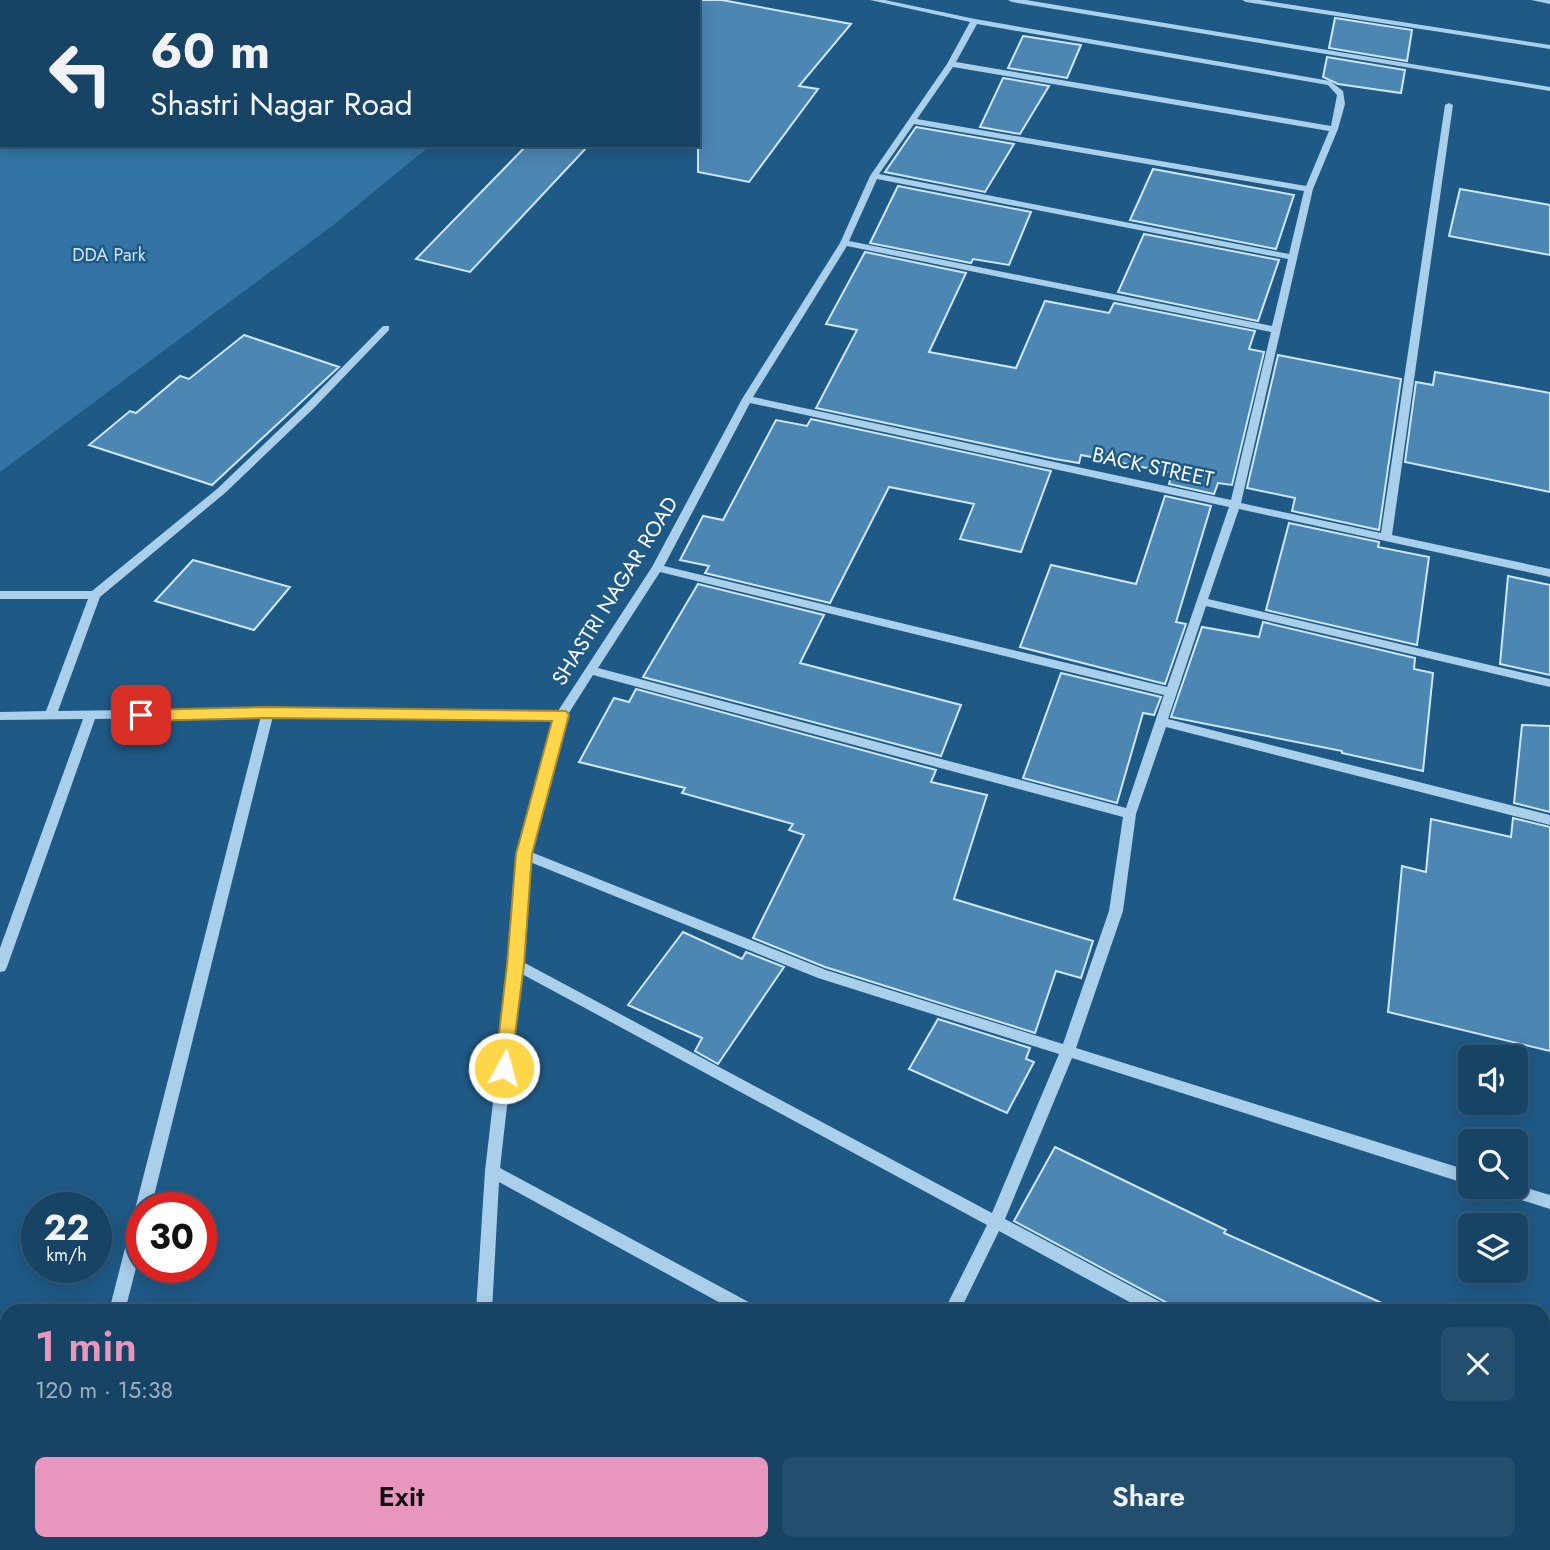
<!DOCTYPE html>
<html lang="en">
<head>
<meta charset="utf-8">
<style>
  :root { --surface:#174465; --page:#244e6e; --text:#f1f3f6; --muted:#9eb0bf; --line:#365c79; --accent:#e797bd }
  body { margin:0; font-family:Jost,sans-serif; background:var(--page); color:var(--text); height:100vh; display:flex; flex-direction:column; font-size:26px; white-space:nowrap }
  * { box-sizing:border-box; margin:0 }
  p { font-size:23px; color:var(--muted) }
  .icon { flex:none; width:38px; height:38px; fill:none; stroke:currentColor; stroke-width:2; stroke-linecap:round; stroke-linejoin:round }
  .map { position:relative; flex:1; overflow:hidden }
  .side { position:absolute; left:0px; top:1304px; width:1550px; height:247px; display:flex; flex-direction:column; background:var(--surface); border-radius:21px 21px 0 0; box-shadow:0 4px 18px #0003,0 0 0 2px var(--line) }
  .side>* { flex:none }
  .hud { position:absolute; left:0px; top:0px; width:700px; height:147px; box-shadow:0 4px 18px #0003,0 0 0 2px var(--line); background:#174465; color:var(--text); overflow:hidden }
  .fabs { position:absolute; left:1458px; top:1045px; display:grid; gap:14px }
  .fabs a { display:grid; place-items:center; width:70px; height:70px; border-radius:10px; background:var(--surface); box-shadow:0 4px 18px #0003,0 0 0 2px var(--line); font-size:35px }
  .speed { position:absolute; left:21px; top:1192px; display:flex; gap:14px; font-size:35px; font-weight:700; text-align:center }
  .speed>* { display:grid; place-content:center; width:91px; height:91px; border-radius:50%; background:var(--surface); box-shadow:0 4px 18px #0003,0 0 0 2px var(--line); line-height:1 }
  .speed small { font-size:18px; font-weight:400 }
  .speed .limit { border:10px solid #d22; background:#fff; color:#111 }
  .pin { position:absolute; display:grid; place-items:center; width:60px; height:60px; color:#fff; margin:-30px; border-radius:14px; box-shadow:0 4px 10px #0006 }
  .me { position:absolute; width:77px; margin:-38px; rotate:7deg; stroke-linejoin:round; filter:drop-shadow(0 0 5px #0008) }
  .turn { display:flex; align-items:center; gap:24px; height:147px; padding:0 35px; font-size:32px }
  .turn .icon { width:91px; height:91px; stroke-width:2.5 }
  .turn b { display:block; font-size:49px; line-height:60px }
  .round { display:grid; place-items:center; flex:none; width:74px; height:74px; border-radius:10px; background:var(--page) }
  .overview { display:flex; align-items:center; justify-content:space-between; height:119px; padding:0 35px }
  h1 { font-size:42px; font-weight:600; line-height:52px; color:var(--accent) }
  .action { display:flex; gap:14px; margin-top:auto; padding:14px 35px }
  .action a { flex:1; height:80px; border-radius:10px; background:var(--accent); color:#111; font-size:28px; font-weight:600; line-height:80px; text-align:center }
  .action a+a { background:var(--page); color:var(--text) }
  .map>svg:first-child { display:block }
</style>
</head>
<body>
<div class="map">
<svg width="1550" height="1550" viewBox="0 0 1550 1550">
  <rect width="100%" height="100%" fill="#1f5a87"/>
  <path fill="#3374a5" d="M 0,0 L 401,2 L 2,2 L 2,145 L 431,145 L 332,226 L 0,472 Z"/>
  <path fill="#4c86b2" stroke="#cde6f8" stroke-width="2" d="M 698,0 L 722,0 L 851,24 L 799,86 L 818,89 L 749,182 L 698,172 Z
    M 1335,18 L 1412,30 L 1407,61 L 1329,48 Z
    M 1023,36 L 1081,45 L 1067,78 L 1008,68 Z
    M 1327,57 L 1405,70 L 1401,93 L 1338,84 L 1323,77 Z
    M 1003,78 L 1049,86 L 1020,134 L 980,127 Z
    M 916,127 L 1014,144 L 985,192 L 885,172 Z
    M 527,145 L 589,145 L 470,272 L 416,259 Z
    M 1153,169 L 1294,195 L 1276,249 L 1130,220 Z
    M 898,186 L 1031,212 L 1009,265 L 973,259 L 971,263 L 870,243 Z
    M 1460,189 L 1550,205 L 1550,255 L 1449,236 Z
    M 1144,234 L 1279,260 L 1258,321 L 1118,292 Z
    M 865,252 L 966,273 L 929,352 L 1016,368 L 1045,301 L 1109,313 L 1114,303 L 1255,331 L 1249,349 L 1264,352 L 1232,485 L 1218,483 L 1214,494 L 1169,484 L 1172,473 L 1081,455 L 1079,463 L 1055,459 L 816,408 L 857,330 L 826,324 Z
    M 244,335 L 339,367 L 212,485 L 89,445 L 130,411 L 136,413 L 180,376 L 189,379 Z
    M 1278,355 L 1401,379 L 1379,530 L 1292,511 L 1295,498 L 1247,488 Z
    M 1435,372 L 1550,393 L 1550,492 L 1405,462 L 1416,382 L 1433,385 Z
    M 811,419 L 1051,471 L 1021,552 L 960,539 L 974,504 L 889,487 L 830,603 L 705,573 L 709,566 L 680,560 L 703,516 L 723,520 L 776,420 L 807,426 Z
    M 1165,496 L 1211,506 L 1176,622 L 1186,624 L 1165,684 L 1020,647 L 1051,565 L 1136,584 Z
    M 1289,523 L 1379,542 L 1378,547 L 1429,557 L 1417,645 L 1266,610 Z
    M 193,560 L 290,587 L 254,630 L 155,601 Z
    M 1508,576 L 1550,585 L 1550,675 L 1500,664 Z
    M 698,584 L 824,615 L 800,663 L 961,705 L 941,756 L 643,677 Z
    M 1263,622 L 1415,658 L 1414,669 L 1433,673 L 1423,771 L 1342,753 L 1342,751 L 1171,717 L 1202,627 L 1259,637 Z
    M 1061,673 L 1161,697 L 1154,715 L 1143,713 L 1117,803 L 1023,778 Z
    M 636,689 L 936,770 L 931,782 L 987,795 L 954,899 L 1093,941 L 1081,978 L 1056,971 L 1035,1033 L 825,967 L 753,938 L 804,835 L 789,830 L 793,824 L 682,793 L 685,788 L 579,762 L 614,698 L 629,702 Z
    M 1522,725 L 1550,726 L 1550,812 L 1514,803 Z
    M 1513,818 L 1550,827 L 1550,1051 L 1388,1012 L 1402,866 L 1426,872 L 1431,819 L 1511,837 Z
    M 683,932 L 742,959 L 746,952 L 784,967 L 718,1064 L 695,1051 L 702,1038 L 628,1005 Z
    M 938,1019 L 1030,1048 L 1026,1059 L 1034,1062 L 1007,1113 L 909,1069 Z
    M 1055,1147 L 1226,1230 L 1224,1233 L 1400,1311 L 1182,1311 L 1014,1221 Z"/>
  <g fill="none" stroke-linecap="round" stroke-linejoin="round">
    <path fill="#a9cfea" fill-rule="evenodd" d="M 608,0 L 616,0 L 606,2 Z
      M 870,0 L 885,0 L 975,19 L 1330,81 L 1343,91 L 1345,104 L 1338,129 L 1313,189 L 1241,503 L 1381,533 L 1445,105 L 1449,103 L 1453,105 L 1392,535 L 1550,569 L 1550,577 L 1239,509 L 1208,599 L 1550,679 L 1550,687 L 1206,606 L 1168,719 L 1550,815 L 1550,825 L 1166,727 L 1136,814 L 1123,911 L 1076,1048 L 1470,1171 L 1470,1185 L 1072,1058 L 1005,1219 L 1168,1306 L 1170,1311 L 1146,1311 L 999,1231 L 960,1311 L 944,1311 L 987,1225 L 522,974 L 500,1168 L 756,1306 L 758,1311 L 735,1311 L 499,1182 L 492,1311 L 476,1311 L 485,1171 L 509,965 L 518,854 L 554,719 L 273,716 L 151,1208 L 142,1208 L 142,1244 L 125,1311 L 109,1311 L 261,716 L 95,719 L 7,967 L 5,971 L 0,972 L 0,948 L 83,719 L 0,720 L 0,712 L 46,711 L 88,599 L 0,599 L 0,591 L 92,591 L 217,489 L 306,404 L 383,326 L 389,326 L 389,330 L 314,408 L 225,493 L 100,597 L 58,711 L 268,708 L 558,711 L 652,567 L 742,399 L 840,243 L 870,176 L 947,64 L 970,22 ZM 977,24 L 1328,85 L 1337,95 L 1331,126 L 956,62 ZM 953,67 L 1329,131 L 1306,186 L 917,119 ZM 914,124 L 1304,191 L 1289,254 L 879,174 ZM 877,179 L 1288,259 L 1272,326 L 849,241 ZM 847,246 L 1271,332 L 1231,500 L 753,397 ZM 750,403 L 1229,507 L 1167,687 L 664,566 ZM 660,572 L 1164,695 L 1126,808 L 598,668 ZM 593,675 L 1123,817 L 1109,911 L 1063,1044 L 826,970 L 531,852 L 567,716 ZM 530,862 L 818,978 L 1059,1054 L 992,1213 L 523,962 Z
      M 1008,0 L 1026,0 L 1550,87 L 1550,91 L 1012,2 Z
      M 1242,0 L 1260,0 L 1550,45 L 1550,49 L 1246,2 Z
      M 1531,0 L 1550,0 L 1550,4 Z
      M 1516,1185 L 1550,1195 L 1550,1209 L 1493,1191 L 1491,1186 L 1516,1186 Z
      M 7,1451 L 7,1467 L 0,1468 L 0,1452 Z
      M 1544,1506 L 1550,1508 L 1550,1525 L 1544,1523 Z
      M 51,1544 L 68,1544 L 68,1550 L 50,1550 Z
      M 311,1544 L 328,1544 L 328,1550 L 310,1550 Z
      M 639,1544 L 662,1544 L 666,1550 L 642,1550 Z
      M 1140,1544 L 1165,1544 L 1169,1550 L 1143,1550 Z"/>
  </g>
  <path fill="#ffd54a" stroke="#a68a30" stroke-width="2" d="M 268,707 L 566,711 L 569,715 L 532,854 L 524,965 L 510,1074 L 504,1076 L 497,1074 L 495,1068 L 507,965 L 516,854 L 552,721 L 268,718 L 141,721 L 134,715 L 141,710 Z"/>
  <g text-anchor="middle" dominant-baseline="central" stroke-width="5" stroke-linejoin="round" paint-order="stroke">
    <g font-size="18" fill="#cde6f8" stroke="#1f5a87">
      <text x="109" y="255">DDA Park</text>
    </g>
    <g font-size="21" fill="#fff" stroke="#1f5a87">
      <text transform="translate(1153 467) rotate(12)">BACK STREET</text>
      <text transform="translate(615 591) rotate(-58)">SHASTRI NAGAR ROAD</text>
    </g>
  </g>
</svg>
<div class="fabs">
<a><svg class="icon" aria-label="sound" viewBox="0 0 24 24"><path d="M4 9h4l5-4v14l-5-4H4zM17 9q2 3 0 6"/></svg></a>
<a><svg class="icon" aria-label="search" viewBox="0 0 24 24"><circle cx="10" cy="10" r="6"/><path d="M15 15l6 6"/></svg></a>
<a><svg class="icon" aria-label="layers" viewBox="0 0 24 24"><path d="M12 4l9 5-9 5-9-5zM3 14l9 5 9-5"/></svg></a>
</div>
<div class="speed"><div>22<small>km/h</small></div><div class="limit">30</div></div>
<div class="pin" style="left:141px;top:715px;background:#d93025"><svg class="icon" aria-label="arrive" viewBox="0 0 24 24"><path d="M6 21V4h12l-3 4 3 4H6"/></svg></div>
<svg class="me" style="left:504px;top:1068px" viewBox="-20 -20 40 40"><circle r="17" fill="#ffd54a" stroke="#fff" stroke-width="3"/><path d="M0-11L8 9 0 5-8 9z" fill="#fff"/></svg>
<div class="hud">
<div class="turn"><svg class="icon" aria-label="left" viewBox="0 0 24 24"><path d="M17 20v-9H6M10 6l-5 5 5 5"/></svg><div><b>60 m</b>Shastri Nagar Road</div></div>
</div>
<section class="side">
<div class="overview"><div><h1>1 min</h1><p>120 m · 15:38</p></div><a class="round"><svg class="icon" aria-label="close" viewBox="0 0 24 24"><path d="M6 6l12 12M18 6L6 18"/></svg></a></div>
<div class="action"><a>Exit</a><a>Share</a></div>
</section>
</div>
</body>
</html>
